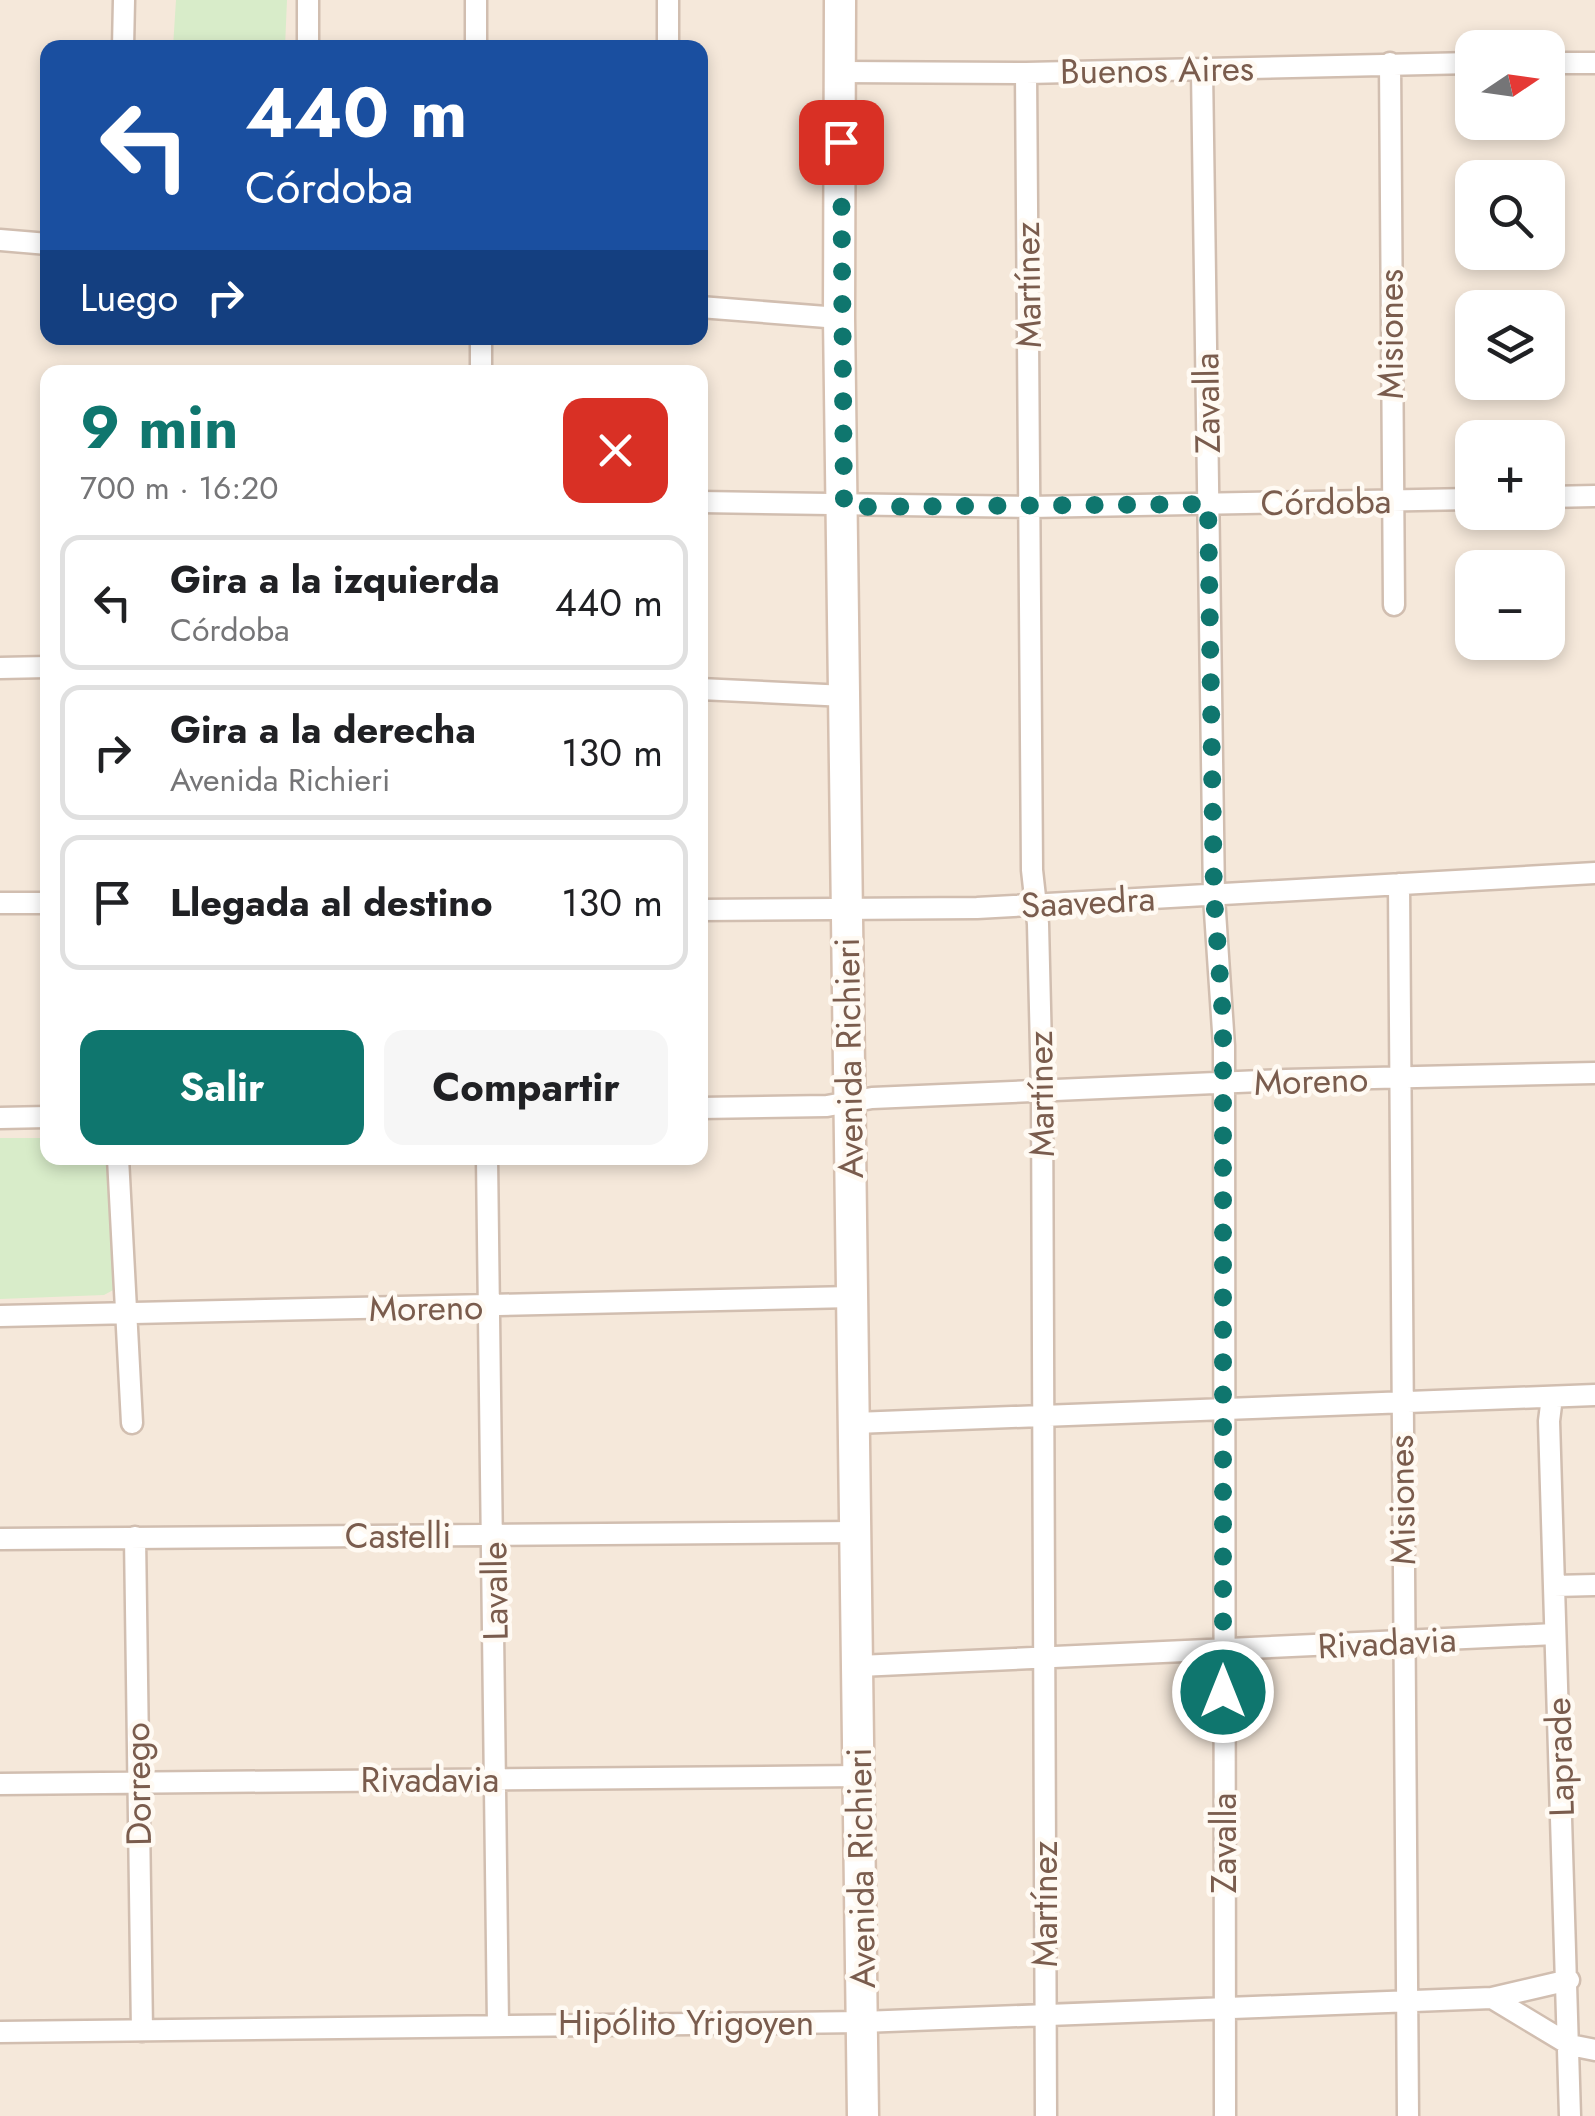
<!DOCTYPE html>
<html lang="es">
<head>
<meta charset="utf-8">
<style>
  :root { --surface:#fff; --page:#f6f6f6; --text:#202124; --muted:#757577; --line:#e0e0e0; --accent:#0f766e }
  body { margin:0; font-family:Jost,sans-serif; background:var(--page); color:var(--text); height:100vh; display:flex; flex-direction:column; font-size:38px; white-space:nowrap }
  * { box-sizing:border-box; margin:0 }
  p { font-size:32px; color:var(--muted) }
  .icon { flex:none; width:55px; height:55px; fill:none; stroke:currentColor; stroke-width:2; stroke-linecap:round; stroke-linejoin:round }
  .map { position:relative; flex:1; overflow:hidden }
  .details { position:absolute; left:40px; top:365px; width:668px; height:800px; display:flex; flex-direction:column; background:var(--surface); border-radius:20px; box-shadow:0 5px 15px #0003 }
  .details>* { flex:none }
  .top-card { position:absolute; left:40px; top:40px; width:668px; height:305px; border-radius:20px; box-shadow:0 5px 15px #0003; background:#1a4fa0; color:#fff; overflow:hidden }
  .needle { width:65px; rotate:77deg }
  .tools { position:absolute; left:1455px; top:30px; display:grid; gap:20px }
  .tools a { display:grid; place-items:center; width:110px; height:110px; border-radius:20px; background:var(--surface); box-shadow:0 5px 15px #0003; font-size:50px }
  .pin { position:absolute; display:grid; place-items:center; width:85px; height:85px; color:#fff; margin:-42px; border-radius:20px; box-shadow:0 5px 15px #0006 }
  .me { position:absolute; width:110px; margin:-55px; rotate:0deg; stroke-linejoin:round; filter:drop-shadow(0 0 8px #0008) }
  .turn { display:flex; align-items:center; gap:35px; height:210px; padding:0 40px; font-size:45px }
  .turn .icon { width:130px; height:130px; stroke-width:2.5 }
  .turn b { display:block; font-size:70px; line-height:85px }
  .then { display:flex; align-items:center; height:95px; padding:0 40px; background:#0003; gap:20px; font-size:38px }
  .round { display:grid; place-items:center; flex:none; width:105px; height:105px; border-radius:20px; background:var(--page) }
  .overview { display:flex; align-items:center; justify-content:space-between; height:170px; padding:0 40px }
  h1 { font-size:60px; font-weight:700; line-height:75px; color:var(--accent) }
  .primary-button { display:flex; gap:20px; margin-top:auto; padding:20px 40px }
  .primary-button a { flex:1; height:115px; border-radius:20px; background:var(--accent); color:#fff; font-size:40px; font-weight:700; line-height:115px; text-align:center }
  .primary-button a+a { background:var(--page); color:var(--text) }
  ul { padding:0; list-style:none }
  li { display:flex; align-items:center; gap:30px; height:135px; margin:0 20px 15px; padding:0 20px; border:5px solid var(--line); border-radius:20px }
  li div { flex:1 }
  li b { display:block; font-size:38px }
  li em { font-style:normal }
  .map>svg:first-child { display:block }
</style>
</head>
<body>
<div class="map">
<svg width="1595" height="2116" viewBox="0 0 1595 2116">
  <rect width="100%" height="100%" fill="#fdf6ec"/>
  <path fill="#f5e8da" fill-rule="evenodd" d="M 0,0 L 1595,0 L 1595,2116 L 0,2116 ZM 48,48 L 700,48 L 700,338 L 48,338 ZM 1472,48 L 1548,48 L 1548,122 L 1472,122 ZM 1472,178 L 1548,178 L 1548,252 L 1472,252 ZM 1472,308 L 1548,308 L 1548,382 L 1472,382 ZM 48,372 L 700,372 L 700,1158 L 48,1158 ZM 1472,438 L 1548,438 L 1548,512 L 1472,512 ZM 1472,568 L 1548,568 L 1548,642 L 1472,642 Z"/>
  <path fill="#d8ecc9" d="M 176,0 L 287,0 L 285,47 L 173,47 Z
    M 0,1138 L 47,1138 L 48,1158 L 111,1158 L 117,1288 L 104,1295 L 0,1299 Z"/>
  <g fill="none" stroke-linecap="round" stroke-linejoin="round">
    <g stroke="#d1beb0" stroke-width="25">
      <path id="street" d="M 476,0 L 476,48
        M 123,48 L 124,0
        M 308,48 L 308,0
        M 668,48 L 668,0
        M 1390,63 L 1394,605
        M 1548,63 L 1595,63
        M 1202,70 L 1214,897 L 1224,1046 L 1225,2116
        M 841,72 L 1026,73 L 1472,63
        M 1026,73 L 1032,870 L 1038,924 L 1042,1091 L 1046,2116
        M 0,240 L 48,244
        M 700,307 L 839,318
        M 481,338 L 481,372
        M 1548,497 L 1595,496
        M 700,502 L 1030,507 L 1472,499
        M 0,668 L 48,667
        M 700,689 L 846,696
        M 1399,884 L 1408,2116
        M 0,903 L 48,903
        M 700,910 L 977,908 L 1595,873
        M 700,1108 L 827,1106 L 872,1098 L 1286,1080 L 1595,1073
        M 0,1118 L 48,1117
        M 118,1158 L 132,1423
        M 487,1158 L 498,2025
        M 0,1316 L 852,1297
        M 1552,1397 L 1549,1421 L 1570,2116
        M 855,1423 L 1595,1395
        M 135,1537 L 142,2031
        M 0,1539 L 857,1532
        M 1554,1586 L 1595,1585
        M 859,1666 L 1555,1634
        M 0,1784 L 860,1776
        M 1492,1998 L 1570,2045 L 1595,2050
        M 0,2032 L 862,2022 L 1492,1998 L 1569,1980"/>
    </g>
    <g stroke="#d6c0b0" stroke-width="35">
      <path id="secondary" d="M 840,0 L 839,318 L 863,2116"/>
    </g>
    <use href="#street" stroke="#fff" stroke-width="20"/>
    <use href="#secondary" stroke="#fff" stroke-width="30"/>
  </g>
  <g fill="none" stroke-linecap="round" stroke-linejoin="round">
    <path stroke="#0f766e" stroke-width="18" stroke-dasharray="0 32.4" d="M 841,142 L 844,507 L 1208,504 L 1214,897 L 1223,1018 L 1223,1692"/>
  </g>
  <g text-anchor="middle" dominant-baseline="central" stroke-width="9" stroke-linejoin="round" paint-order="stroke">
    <g font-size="35" fill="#7a5c4d" stroke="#fffaf3">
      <text transform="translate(1157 70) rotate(-1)">Buenos Aires</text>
      <text transform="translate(1028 285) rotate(-91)">Martínez</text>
      <text transform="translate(1391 334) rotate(-90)">Misiones</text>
      <text transform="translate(1207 403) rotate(-91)">Zavalla</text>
      <text transform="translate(1326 502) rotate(-1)">Córdoba</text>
      <text transform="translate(1088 902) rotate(-3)">Saavedra</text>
      <text transform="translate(849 1058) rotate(-91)">Avenida Richieri</text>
      <text transform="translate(1311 1081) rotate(-2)">Moreno</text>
      <text transform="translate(1041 1094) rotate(-91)">Martínez</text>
      <text transform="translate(426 1308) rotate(-1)">Moreno</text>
      <text transform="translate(1402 1500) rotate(-91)">Misiones</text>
      <text x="398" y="1536">Castelli</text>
      <text transform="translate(495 1591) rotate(-91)">Lavalle</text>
      <text transform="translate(1387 1643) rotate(-3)">Rivadavia</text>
      <text transform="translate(1560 1757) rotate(-92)">Laprade</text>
      <text x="430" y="1780">Rivadavia</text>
      <text transform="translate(138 1784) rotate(-91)">Dorrego</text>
      <text transform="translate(1224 1843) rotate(-90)">Zavalla</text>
      <text transform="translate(861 1868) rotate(-91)">Avenida Richieri</text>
      <text transform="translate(1045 1904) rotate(-90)">Martínez</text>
      <text x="686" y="2023">Hipólito Yrigoyen</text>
    </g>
  </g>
</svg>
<div class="tools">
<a><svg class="needle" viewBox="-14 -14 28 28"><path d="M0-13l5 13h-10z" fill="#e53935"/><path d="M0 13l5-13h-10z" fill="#757577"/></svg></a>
<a><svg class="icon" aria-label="search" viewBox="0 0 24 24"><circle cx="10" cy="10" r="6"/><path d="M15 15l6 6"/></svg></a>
<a><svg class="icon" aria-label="layers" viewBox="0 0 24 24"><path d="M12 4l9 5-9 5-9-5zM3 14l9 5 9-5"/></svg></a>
<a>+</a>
<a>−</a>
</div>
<div class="pin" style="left:841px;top:142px;background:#d93025"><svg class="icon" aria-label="arrive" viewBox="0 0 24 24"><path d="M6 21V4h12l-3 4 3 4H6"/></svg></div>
<svg class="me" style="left:1223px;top:1692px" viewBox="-20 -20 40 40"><circle r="17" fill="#0f766e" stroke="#fff" stroke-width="3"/><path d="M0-11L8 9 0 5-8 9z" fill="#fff"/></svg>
<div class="top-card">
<div class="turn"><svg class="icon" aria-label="left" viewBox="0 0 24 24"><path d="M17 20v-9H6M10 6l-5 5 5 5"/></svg><div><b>440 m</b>Córdoba</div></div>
<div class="then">Luego<svg class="icon" aria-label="right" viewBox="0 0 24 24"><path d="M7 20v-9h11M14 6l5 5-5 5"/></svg></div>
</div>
<section class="details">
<div class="overview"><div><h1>9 min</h1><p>700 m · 16:20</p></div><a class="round" style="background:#d93025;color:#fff"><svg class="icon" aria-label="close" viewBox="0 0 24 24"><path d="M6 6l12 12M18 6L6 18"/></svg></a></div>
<ul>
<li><svg class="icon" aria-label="left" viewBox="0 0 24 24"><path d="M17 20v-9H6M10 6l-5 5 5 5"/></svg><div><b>Gira a la izquierda</b><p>Córdoba</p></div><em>440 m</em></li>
<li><svg class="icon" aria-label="right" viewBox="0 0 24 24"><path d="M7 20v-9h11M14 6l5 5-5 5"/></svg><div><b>Gira a la derecha</b><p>Avenida Richieri</p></div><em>130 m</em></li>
<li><svg class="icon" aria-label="arrive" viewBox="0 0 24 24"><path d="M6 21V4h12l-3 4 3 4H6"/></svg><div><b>Llegada al destino</b></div><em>130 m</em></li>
</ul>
<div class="primary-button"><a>Salir</a><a>Compartir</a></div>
</section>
</div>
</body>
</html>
